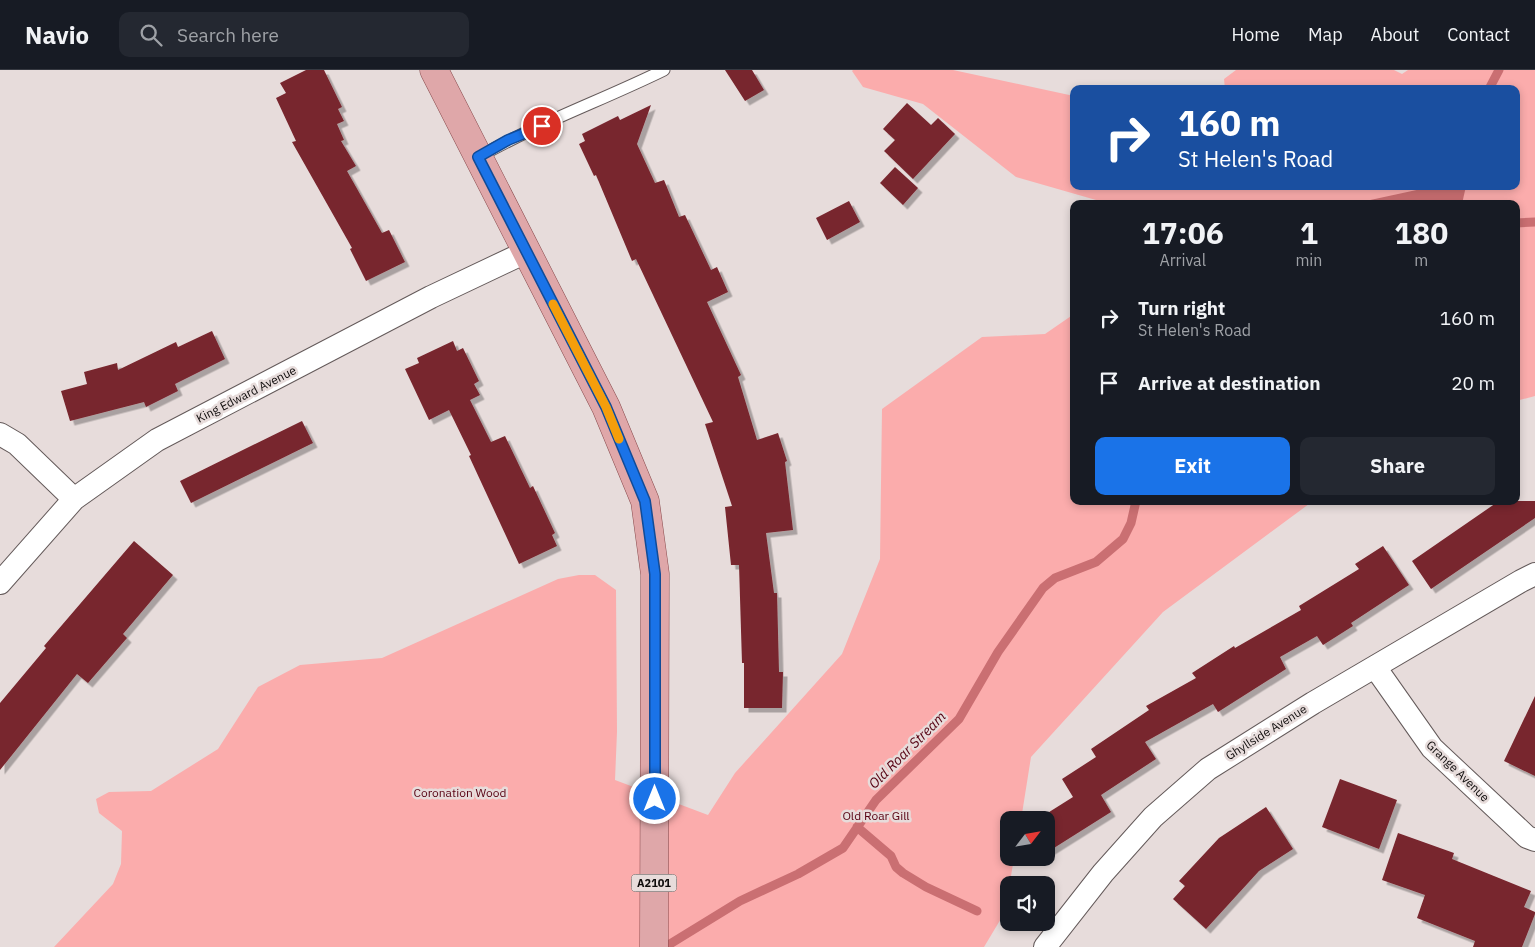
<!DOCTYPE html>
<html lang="en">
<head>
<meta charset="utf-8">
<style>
  :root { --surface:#171b24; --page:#242831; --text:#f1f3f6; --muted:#9ea1a6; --line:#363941; --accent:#1a73e8 }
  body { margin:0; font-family:"IBM Plex Sans",sans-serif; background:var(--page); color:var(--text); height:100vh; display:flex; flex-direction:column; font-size:19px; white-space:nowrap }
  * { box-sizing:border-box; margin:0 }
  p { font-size:16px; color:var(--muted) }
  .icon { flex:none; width:28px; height:28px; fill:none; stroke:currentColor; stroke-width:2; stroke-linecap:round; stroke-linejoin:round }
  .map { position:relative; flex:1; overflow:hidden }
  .drawer { position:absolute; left:1070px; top:130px; width:450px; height:305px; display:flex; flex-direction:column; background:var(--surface); border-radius:10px; box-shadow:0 2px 8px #0003 }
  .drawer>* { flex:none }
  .hud { position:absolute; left:1070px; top:15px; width:450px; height:105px; border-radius:10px; box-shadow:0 2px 8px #0003; background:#1a4fa0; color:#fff; overflow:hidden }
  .needle { width:32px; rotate:59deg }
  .fabs { position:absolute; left:1000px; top:741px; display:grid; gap:10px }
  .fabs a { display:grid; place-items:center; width:55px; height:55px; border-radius:10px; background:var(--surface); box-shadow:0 2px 8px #0003; font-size:25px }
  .pin { position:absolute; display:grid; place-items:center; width:42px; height:42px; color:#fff; margin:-21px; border:2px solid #fff; border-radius:50%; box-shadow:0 1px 5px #0007 }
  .me { position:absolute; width:55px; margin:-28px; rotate:0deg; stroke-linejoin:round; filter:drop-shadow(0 0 4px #0008) }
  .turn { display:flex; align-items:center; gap:18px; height:105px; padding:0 25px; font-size:22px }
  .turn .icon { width:65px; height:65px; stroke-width:2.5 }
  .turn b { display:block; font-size:35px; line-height:42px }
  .eta { display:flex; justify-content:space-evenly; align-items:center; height:85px; text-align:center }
  .eta b { font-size:30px; font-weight:700; line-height:35px }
  .action { display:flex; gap:10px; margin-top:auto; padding:10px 25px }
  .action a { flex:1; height:58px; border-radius:10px; background:var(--accent); color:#fff; font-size:20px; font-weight:700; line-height:58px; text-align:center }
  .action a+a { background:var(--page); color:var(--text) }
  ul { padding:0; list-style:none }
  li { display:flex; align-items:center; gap:15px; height:65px; padding:0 25px }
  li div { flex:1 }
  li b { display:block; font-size:19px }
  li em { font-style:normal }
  header { display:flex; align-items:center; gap:30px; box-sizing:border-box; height:70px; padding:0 25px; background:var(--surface); border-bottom:1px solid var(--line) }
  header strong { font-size:24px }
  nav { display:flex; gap:28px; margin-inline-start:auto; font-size:18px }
  .search { width:350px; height:45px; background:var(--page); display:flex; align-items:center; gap:12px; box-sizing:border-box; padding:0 18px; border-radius:10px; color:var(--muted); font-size:19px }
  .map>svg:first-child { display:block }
</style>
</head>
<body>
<header>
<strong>Navio</strong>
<div class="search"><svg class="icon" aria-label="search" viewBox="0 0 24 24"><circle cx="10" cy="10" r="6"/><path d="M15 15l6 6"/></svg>Search here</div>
<nav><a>Home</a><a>Map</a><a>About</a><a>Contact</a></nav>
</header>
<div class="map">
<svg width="1535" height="877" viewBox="0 0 1535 877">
  <defs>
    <filter id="shadow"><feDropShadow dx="4.5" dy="4.5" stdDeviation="0" flood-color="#0004"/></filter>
  </defs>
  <rect width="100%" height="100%" fill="#e7dcdb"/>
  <path fill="#fbacac" d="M 853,0 L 953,0 L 1074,26 L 1074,116 L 1516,116 L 1516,19 L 1225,19 L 1224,9 L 1236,0 L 1394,0 L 1402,4 L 1408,0 L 1535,0 L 1535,326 L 1516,331 L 1516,134 L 1110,134 L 1016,107 L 923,34 L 863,17 L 852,1 Z
    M 1074,244 L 1074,431 L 1313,431 L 1163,542 L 1031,687 L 1021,750 L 1009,750 L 1009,788 L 1014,788 L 1005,842 L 984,877 L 54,877 L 113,814 L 121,794 L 122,761 L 99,743 L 96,729 L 109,722 L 151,721 L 218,679 L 258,617 L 300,595 L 382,588 L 558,509 L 579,505 L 595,505 L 616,520 L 617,662 L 615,710 L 708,745 L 735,703 L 842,584 L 880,489 L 882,339 L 982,267 L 1045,264 Z"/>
  <path fill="#ca6f72" d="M 1435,116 L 1466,116 L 1462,134 L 1358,134 L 1361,132 Z"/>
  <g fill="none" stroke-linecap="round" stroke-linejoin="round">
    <path stroke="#ca6f72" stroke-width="9" d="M 1489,19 L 1499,0
      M 1516,153 L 1535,152
      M 857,757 L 891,786 L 896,797 L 903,803 L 926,817 L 977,841
      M 665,877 L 740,831 L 798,804 L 843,778 L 876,730 L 959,649 L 998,582 L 1043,518 L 1055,508 L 1096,492 L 1123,469 L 1131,453 L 1136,431"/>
  </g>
  <path fill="#78252d" filter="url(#shadow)" d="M 306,0 L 324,0 L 342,37 L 338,39 L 344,51 L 337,54 L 344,70 L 341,71 L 356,96 L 347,101 L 382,163 L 389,160 L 405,192 L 366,211 L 350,179 L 352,178 L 292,72 L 296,71 L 276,28 L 286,23 L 280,13 Z
    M 725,0 L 752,0 L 764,20 L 745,31 Z
    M 907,33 L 931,55 L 938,48 L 955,64 L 913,109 L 884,81 L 895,70 L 883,59 Z
    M 651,35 L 637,74 L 655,113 L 664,110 L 679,147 L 685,145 L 711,200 L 717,197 L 728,222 L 707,232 L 741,305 L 738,307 L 757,370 L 778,363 L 787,391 L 785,392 L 793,460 L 766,463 L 774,523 L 777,523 L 779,602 L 783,602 L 782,638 L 744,638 L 744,593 L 742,593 L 739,495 L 731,495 L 725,437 L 732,436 L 705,354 L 713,352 L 636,189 L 632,191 L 596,105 L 594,106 L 579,74 L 585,71 L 582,64 L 618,46 L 620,50 Z
    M 895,97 L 918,118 L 903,135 L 880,113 Z
    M 849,131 L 860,152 L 827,170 L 816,148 Z
    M 212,261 L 225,289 L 175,314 L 178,321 L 146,337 L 144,332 L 70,351 L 61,321 L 87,314 L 84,302 L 117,293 L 118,300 L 176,272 L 178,277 Z
    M 453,271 L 457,281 L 463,278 L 479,311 L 474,314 L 480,325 L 470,330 L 491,372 L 505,366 L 530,418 L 533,416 L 555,463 L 552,465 L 557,476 L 519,494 L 469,386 L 471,385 L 449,340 L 429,350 L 405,299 L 419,293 L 417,288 Z
    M 302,351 L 313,373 L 191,433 L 180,411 Z
    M 1499,431 L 1535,431 L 1535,448 L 1431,519 L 1412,491 Z
    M 134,471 L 173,505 L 123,564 L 127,568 L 88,613 L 77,604 L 0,700 L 0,633 L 46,578 L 44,576 Z
    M 1383,476 L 1409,515 L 1351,553 L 1353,556 L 1323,575 L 1317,566 L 1280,587 L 1286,599 L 1218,642 L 1213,634 L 1145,672 L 1156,689 L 1101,725 L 1111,742 L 1046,783 L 1046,744 L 1073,727 L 1062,709 L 1096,687 L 1091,679 L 1149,640 L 1146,636 L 1196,608 L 1192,603 L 1234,576 L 1235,578 L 1301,540 L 1299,536 L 1359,499 L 1355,494 Z
    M 1535,626 L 1535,706 L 1504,691 Z
    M 1340,709 L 1397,730 L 1379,779 L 1322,757 Z
    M 1266,737 L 1293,779 L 1259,801 L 1206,859 L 1173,829 L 1185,816 L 1179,811 L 1219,768 Z
    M 1398,763 L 1454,783 L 1452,789 L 1531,821 L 1524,837 L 1535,842 L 1535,844 L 1522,877 L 1473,877 L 1475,871 L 1417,848 L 1425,825 L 1382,810 Z"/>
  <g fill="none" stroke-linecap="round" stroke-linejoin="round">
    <g stroke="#645a5a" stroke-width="13">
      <path id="service" d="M 479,87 C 538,53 603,30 664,0"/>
    </g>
    <g stroke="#645a5a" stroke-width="24">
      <path id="minor" d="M 0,364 L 17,374 L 74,429
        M 0,513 L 74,429 L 157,370 L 431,227 L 526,182
        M 1375,597 L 1432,678 L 1527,767 L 1535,770
        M 1045,877 L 1103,803 L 1153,747 L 1208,699 L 1313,633 L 1521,511 L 1535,504"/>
    </g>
    <g stroke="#884a4c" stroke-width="29">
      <path id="primary" d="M 434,0 L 606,337 L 645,431 L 655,504 L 654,877"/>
    </g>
    <use href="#service" stroke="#fff" stroke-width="11"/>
    <use href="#minor" stroke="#fff" stroke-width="22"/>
    <use href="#primary" stroke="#dfa7a9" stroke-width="28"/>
  </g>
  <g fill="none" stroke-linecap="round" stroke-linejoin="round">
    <g stroke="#114b97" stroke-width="12">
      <path id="route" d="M 542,56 L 508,70 L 478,87 L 606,337 L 645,431 L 655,504 L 655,729"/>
    </g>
    <use href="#route" stroke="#1a73e8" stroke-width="9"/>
    <path stroke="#f59e0b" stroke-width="9" d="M 553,234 L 606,337 L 619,369"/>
  </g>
  <g text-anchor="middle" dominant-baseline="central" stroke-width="5" stroke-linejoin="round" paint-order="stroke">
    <rect fill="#e7dcdb" stroke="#4f4a49" stroke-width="1" x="631.5" y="804.5" width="45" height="17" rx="4"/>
    <g font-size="11" font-weight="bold" fill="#0e0b0b">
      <text x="654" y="813">A2101</text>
    </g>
    <g font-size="12" fill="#0e0b0b" stroke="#e7dcdb">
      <text transform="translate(246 324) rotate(-27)">King Edward Avenue</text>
      <text transform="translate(1266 662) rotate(-32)">Ghyllside Avenue</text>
      <text transform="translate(1458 701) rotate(44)">Grange Avenue</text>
    </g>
    <g font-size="12" fill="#570012" stroke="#e7dcdb">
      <text x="460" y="722">Coronation Wood</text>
      <text x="876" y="745">Old Roar Gill</text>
    </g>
    <g font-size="14" font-style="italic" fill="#501" stroke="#e7dcdb">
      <text transform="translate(907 680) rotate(-45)">Old Roar Stream</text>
    </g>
  </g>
</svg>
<div class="fabs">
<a><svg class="needle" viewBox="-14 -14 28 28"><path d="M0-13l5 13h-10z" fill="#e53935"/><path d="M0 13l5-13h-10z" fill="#9ea1a6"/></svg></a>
<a><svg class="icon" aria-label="sound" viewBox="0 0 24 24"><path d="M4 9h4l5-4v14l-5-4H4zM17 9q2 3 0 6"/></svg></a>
</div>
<div class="pin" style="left:542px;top:56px;background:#d93025"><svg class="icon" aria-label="arrive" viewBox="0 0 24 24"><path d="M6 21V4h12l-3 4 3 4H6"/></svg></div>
<svg class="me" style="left:655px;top:729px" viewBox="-20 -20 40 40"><circle r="17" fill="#1a73e8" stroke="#fff" stroke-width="3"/><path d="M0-11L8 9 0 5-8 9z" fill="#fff"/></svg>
<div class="hud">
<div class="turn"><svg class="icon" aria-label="right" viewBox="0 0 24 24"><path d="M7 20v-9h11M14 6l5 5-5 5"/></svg><div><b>160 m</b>St Helen's Road</div></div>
</div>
<section class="drawer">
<div class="eta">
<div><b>17:06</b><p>Arrival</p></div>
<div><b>1</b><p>min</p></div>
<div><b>180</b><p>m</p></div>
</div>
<ul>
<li><svg class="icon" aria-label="right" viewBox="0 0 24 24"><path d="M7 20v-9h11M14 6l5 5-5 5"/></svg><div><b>Turn right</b><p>St Helen's Road</p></div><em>160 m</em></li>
<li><svg class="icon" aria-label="arrive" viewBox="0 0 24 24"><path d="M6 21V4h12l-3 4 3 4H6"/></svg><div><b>Arrive at destination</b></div><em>20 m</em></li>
</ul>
<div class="action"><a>Exit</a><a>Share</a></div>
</section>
</div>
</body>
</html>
